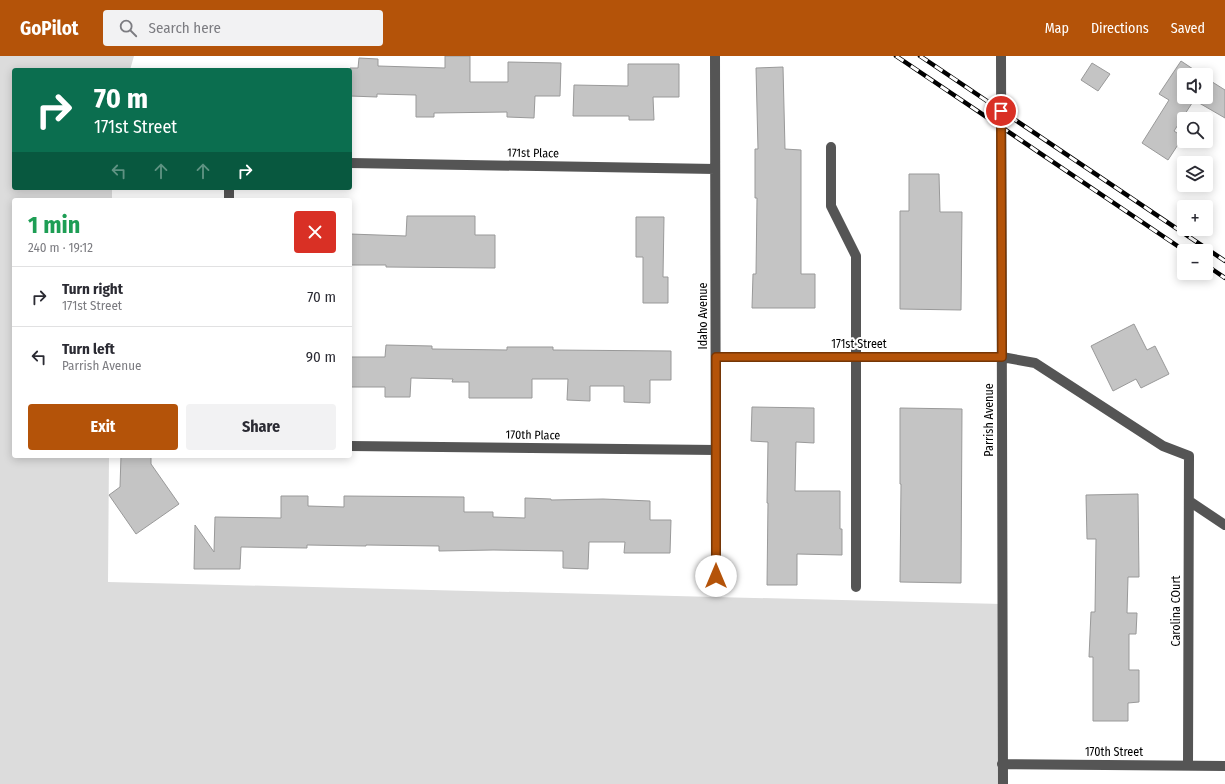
<!DOCTYPE html>
<html lang="en">
<head>
<meta charset="utf-8">
<style>
  :root { --surface:#fff; --page:#f2f2f3; --text:#2b2b33; --muted:#7c7c81; --line:#e1e1e2; --accent:#b45309 }
  body { margin:0; font-family:"Fira Sans Condensed",sans-serif; background:var(--page); color:var(--text); height:100vh; display:flex; flex-direction:column; font-size:15px; white-space:nowrap }
  * { box-sizing:border-box; margin:0 }
  p { font-size:13px; color:var(--muted) }
  .icon { flex:none; width:22px; height:22px; fill:none; stroke:currentColor; stroke-width:2; stroke-linecap:round; stroke-linejoin:round }
  .map { position:relative; flex:1; overflow:hidden }
  .details { position:absolute; left:12px; top:142px; width:340px; height:260px; display:flex; flex-direction:column; background:var(--surface); border-radius:4px; box-shadow:0 2px 10px #0003 }
  .details>* { flex:none }
  .banner { position:absolute; left:12px; top:12px; width:340px; height:122px; border-radius:4px; box-shadow:0 2px 10px #0003; background:#0b6e4f; color:#fff; overflow:hidden }
  .buttons { position:absolute; left:1177px; top:12px; display:grid; gap:8px }
  .buttons a { display:grid; place-items:center; width:36px; height:36px; border-radius:4px; background:var(--surface); box-shadow:0 2px 10px #0003; font-size:20px }
  .pin { position:absolute; display:grid; place-items:center; width:34px; height:34px; color:#fff; margin:-17px; border:2px solid #fff; border-radius:50%; box-shadow:0 1px 4px #0007 }
  .me { position:absolute; width:44px; margin:-22px; rotate:0deg; stroke-linejoin:round; filter:drop-shadow(0 0 3px #0008) }
  .turn { display:flex; align-items:center; gap:14px; height:84px; padding:0 16px; font-size:18px }
  .turn .icon { width:52px; height:52px; stroke-width:2.5 }
  .turn b { display:block; font-size:28px; line-height:34px }
  .lanes { display:flex; align-items:center; height:38px; padding:0 16px; background:#0003; justify-content:center; gap:20px; direction:ltr }
  .lanes .off { opacity:.35 }
  .round { display:grid; place-items:center; flex:none; width:42px; height:42px; border-radius:4px; background:var(--page) }
  .summary { display:flex; align-items:center; justify-content:space-between; height:68px; padding:0 16px }
  h1 { font-size:24px; font-weight:700; line-height:30px; color:#1e9e55 }
  .primary-button { display:flex; gap:8px; margin-top:auto; padding:8px 16px }
  .primary-button a { flex:1; height:46px; border-radius:4px; background:var(--accent); color:#fff; font-size:16px; font-weight:700; line-height:46px; text-align:center }
  .primary-button a+a { background:var(--page); color:var(--text) }
  ul { padding:0; list-style:none }
  li { display:flex; align-items:center; gap:12px; height:60px; padding:0 16px; border-top:1px solid var(--line) }
  li div { flex:1 }
  li b { display:block; font-size:15px }
  li em { font-style:normal }
  header { display:flex; align-items:center; gap:24px; box-sizing:border-box; height:56px; padding:0 20px; background:var(--accent); color:#fff }
  header strong { font-size:19px }
  nav { display:flex; gap:22px; margin-inline-start:auto; font-size:14px }
  .search { width:280px; height:36px; background:var(--page); display:flex; align-items:center; gap:10px; box-sizing:border-box; padding:0 14px; border-radius:4px; color:var(--muted); font-size:15px }
  .map>svg:first-child { display:block }
</style>
</head>
<body>
<header>
<strong>GoPilot</strong>
<div class="search"><svg class="icon" aria-label="search" viewBox="0 0 24 24"><circle cx="10" cy="10" r="6"/><path d="M15 15l6 6"/></svg>Search here</div>
<nav><a>Map</a><a>Directions</a><a>Saved</a></nav>
</header>
<div class="map">
<svg width="1225" height="728" viewBox="0 0 1225 728">
  <rect width="100%" height="100%" fill="#fff"/>
  <path fill="#dcdcdc" d="M 0,0 L 134,0 L 130,14 L 14,14 L 14,132 L 112,132 L 112,144 L 14,144 L 14,400 L 109,400 L 108,526 L 1002,548 L 1003,728 L 0,728 Z"/>
  <path fill="#c4c4c4" stroke="#999" d="M 445,0 L 470,0 L 470,26 L 508,26 L 508,6 L 561,7 L 560,40 L 535,40 L 534,62 L 507,61 L 507,56 L 434,57 L 434,61 L 416,61 L 416,39 L 377,38 L 377,41 L 350,40 L 350,12 L 358,12 L 359,2 L 378,3 L 378,10 L 445,12 Z
    M 1181,5 L 1202,19 L 1184,19 L 1184,41 L 1206,41 L 1206,22 L 1225,34 L 1225,62 L 1194,44 L 1174,75 L 1183,81 L 1168,104 L 1142,87 L 1169,44 L 1159,38 Z
    M 1092,7 L 1110,18 L 1098,35 L 1081,24 Z
    M 628,8 L 679,8 L 679,41 L 653,41 L 654,64 L 629,64 L 629,60 L 573,60 L 574,29 L 628,30 Z
    M 783,11 L 785,93 L 801,94 L 801,218 L 815,218 L 815,252 L 752,252 L 753,218 L 756,218 L 757,142 L 755,142 L 755,93 L 758,93 L 756,12 Z
    M 909,118 L 939,118 L 940,156 L 962,156 L 961,254 L 900,253 L 900,155 L 909,155 Z
    M 407,160 L 475,160 L 475,179 L 495,179 L 495,212 L 386,211 L 386,209 L 350,209 L 350,178 L 406,180 Z
    M 636,161 L 664,161 L 663,221 L 668,221 L 668,247 L 643,247 L 643,201 L 636,201 Z
    M 1134,268 L 1147,294 L 1155,290 L 1169,318 L 1141,332 L 1136,323 L 1113,335 L 1091,290 Z
    M 386,289 L 432,290 L 432,293 L 507,294 L 507,291 L 553,291 L 553,294 L 671,295 L 671,324 L 650,324 L 650,347 L 624,346 L 624,330 L 590,330 L 590,345 L 567,344 L 568,323 L 532,323 L 532,342 L 469,342 L 469,326 L 452,326 L 453,323 L 411,322 L 410,341 L 385,341 L 385,331 L 350,331 L 350,301 L 385,301 Z
    M 752,351 L 814,352 L 814,387 L 796,386 L 795,435 L 840,435 L 840,473 L 842,473 L 842,499 L 797,498 L 797,529 L 767,529 L 768,447 L 767,447 L 768,386 L 751,385 Z
    M 900,352 L 962,353 L 961,527 L 900,526 L 901,428 L 900,428 Z
    M 121,400 L 151,400 L 151,408 L 179,448 L 136,478 L 109,439 L 120,431 Z
    M 1138,438 L 1139,521 L 1128,521 L 1127,557 L 1137,557 L 1136,578 L 1129,578 L 1129,614 L 1139,614 L 1139,646 L 1128,647 L 1128,665 L 1093,665 L 1093,601 L 1089,601 L 1091,556 L 1095,556 L 1096,483 L 1087,483 L 1086,439 Z
    M 281,440 L 308,440 L 308,450 L 344,451 L 344,440 L 464,441 L 464,456 L 493,456 L 493,461 L 525,462 L 525,442 L 551,443 L 551,444 L 603,443 L 650,445 L 650,464 L 671,464 L 670,497 L 624,497 L 625,486 L 589,486 L 588,513 L 563,512 L 563,495 L 493,494 L 439,495 L 439,490 L 366,489 L 366,490 L 307,489 L 307,492 L 241,491 L 240,513 L 194,513 L 195,469 L 214,496 L 215,461 L 281,462 Z"/>
  <g fill="none" stroke-linecap="round" stroke-linejoin="round">
    <path stroke="#555" stroke-width="10" d="M 715,0 L 716,520
      M 1001,0 L 1003,728
      M 831,91 L 831,150 L 856,200 L 856,531
      M 350,107 L 715,113
      M 229,144 L 229,132
      M 716,301 L 1002,301 L 1035,307 L 1163,390 L 1189,400 L 1188,709
      M 350,390 L 716,394
      M 1189,445 L 1225,469
      M 1002,708 L 1225,710"/>
    <g stroke="#000" stroke-width="4.5">
      <path id="rail" d="M 896,0 L 1185,195
        M 920,0 L 1225,205
        M 1206,209 L 1225,222"/>
    </g>
    <use href="#rail" stroke="#fff" stroke-width="3" stroke-dasharray="9" stroke-linecap="butt"/>
  </g>
  <g fill="none" stroke-linecap="round" stroke-linejoin="round">
    <g stroke="#753606" stroke-width="10">
      <path id="route" d="M 716,520 L 716,301 L 1002,301 L 1001,55"/>
    </g>
    <use href="#route" stroke="#b45309" stroke-width="7"/>
  </g>
  <g text-anchor="middle" dominant-baseline="central" stroke-width="4" stroke-linejoin="round" paint-order="stroke">
    <g font-size="12" fill="#000" stroke="#fff">
      <text transform="translate(533 97) rotate(1)">171st Place</text>
      <text transform="translate(703 260) rotate(-90)">Idaho Avenue</text>
      <text x="859" y="288">171st Street</text>
      <text transform="translate(989 364) rotate(-90)">Parrish Avenue</text>
      <text transform="translate(533 379) rotate(1)">170th Place</text>
      <text transform="translate(1176 555) rotate(-90)">Carolina COurt</text>
      <text x="1114" y="696">170th Street</text>
    </g>
  </g>
</svg>
<div class="buttons">
<a><svg class="icon" aria-label="sound" viewBox="0 0 24 24"><path d="M4 9h4l5-4v14l-5-4H4zM17 9q2 3 0 6"/></svg></a>
<a><svg class="icon" aria-label="search" viewBox="0 0 24 24"><circle cx="10" cy="10" r="6"/><path d="M15 15l6 6"/></svg></a>
<a><svg class="icon" aria-label="layers" viewBox="0 0 24 24"><path d="M12 4l9 5-9 5-9-5zM3 14l9 5 9-5"/></svg></a>
<a>+</a>
<a>−</a>
</div>
<div class="pin" style="left:1001px;top:55px;background:#d93025"><svg class="icon" aria-label="arrive" viewBox="0 0 24 24"><path d="M6 21V4h12l-3 4 3 4H6"/></svg></div>
<svg class="me" style="left:716px;top:520px" viewBox="-20 -20 40 40"><circle r="19" fill="#fff"/><path d="M0-13L10 11 0 6-10 11z" fill="#b45309"/></svg>
<div class="banner">
<div class="turn"><svg class="icon" aria-label="right" viewBox="0 0 24 24"><path d="M7 20v-9h11M14 6l5 5-5 5"/></svg><div><b>70 m</b>171st Street</div></div>
<div class="lanes"><svg class="icon off" aria-label="left" viewBox="0 0 24 24"><path d="M17 20v-9H6M10 6l-5 5 5 5"/></svg><svg class="icon off" aria-label="ahead" viewBox="0 0 24 24"><path d="M12 20V5M6 11l6-6 6 6"/></svg><svg class="icon off" aria-label="ahead" viewBox="0 0 24 24"><path d="M12 20V5M6 11l6-6 6 6"/></svg><svg class="icon" aria-label="right" viewBox="0 0 24 24"><path d="M7 20v-9h11M14 6l5 5-5 5"/></svg></div>
</div>
<section class="details">
<div class="summary"><div><h1>1 min</h1><p>240 m · 19:12</p></div><a class="round" style="background:#d93025;color:#fff"><svg class="icon" aria-label="close" viewBox="0 0 24 24"><path d="M6 6l12 12M18 6L6 18"/></svg></a></div>
<ul>
<li><svg class="icon" aria-label="right" viewBox="0 0 24 24"><path d="M7 20v-9h11M14 6l5 5-5 5"/></svg><div><b>Turn right</b><p>171st Street</p></div><em>70 m</em></li>
<li><svg class="icon" aria-label="left" viewBox="0 0 24 24"><path d="M17 20v-9H6M10 6l-5 5 5 5"/></svg><div><b>Turn left</b><p>Parrish Avenue</p></div><em>90 m</em></li>
</ul>
<div class="primary-button"><a>Exit</a><a>Share</a></div>
</section>
</div>
</body>
</html>
